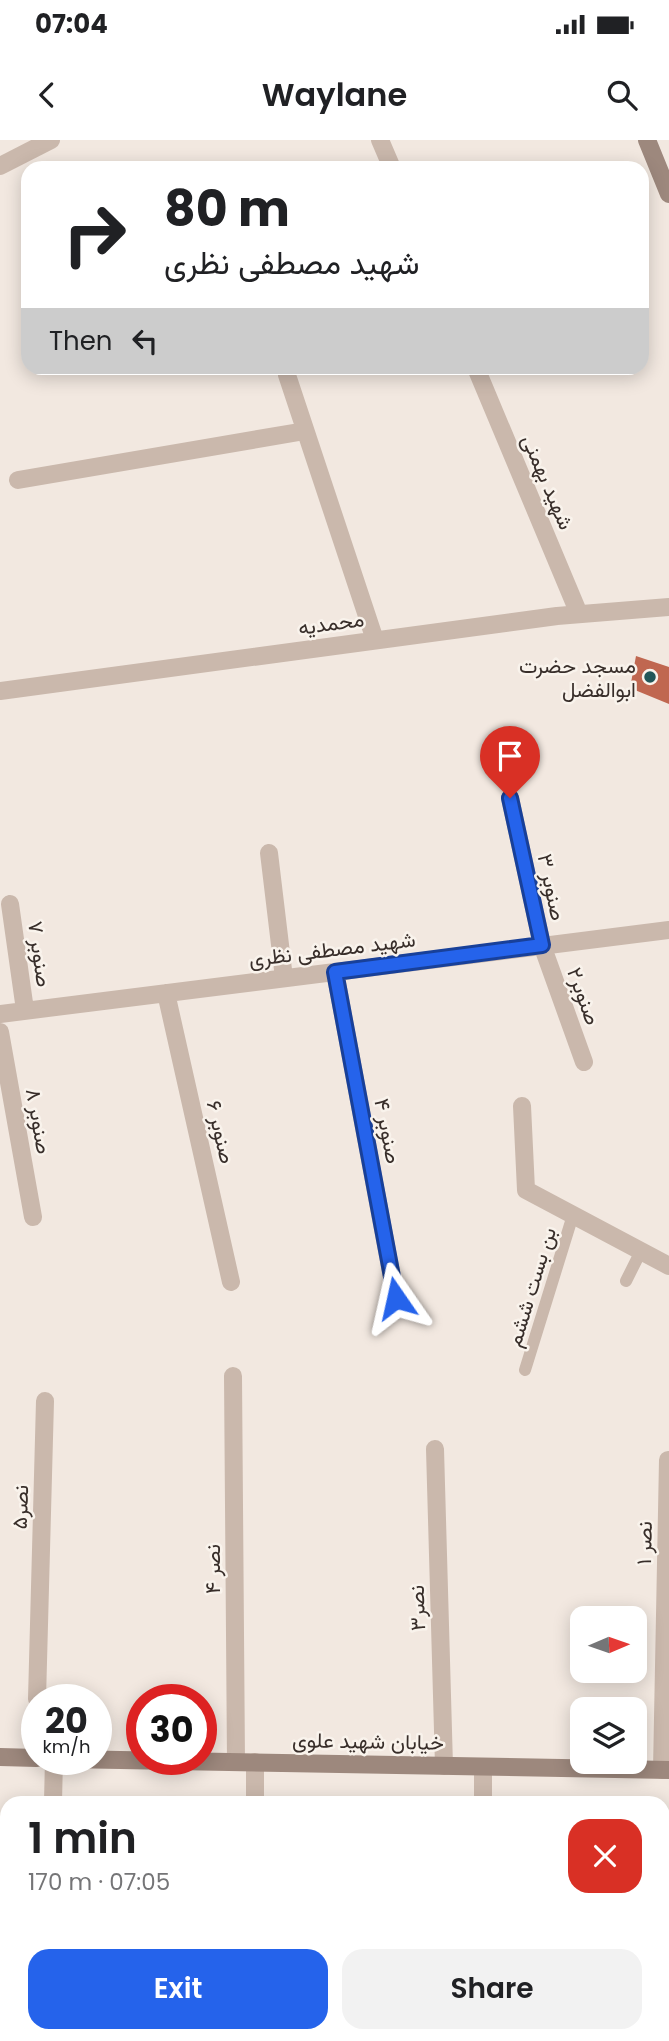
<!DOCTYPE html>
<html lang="en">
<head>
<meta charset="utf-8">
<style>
  :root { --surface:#fff; --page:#f2f2f2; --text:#202124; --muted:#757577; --accent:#2563eb }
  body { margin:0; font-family:Poppins,Vazirmatn,sans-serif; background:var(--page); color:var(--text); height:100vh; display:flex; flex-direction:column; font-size:26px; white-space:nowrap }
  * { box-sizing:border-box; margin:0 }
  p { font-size:23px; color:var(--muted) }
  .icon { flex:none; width:38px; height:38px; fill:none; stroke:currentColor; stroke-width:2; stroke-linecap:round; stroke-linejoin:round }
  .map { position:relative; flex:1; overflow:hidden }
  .drawer { position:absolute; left:0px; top:1656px; width:670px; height:247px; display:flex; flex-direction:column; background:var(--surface); border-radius:21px 21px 0 0; box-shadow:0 4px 18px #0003 }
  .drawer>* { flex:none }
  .top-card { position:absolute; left:21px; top:21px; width:628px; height:214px; border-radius:21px; box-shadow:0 4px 18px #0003; background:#fff; color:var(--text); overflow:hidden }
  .needle { width:46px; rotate:88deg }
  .fabs { position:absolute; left:570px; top:1466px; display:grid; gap:14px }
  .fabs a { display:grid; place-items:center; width:77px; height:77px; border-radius:14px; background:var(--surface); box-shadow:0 4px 18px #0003; font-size:35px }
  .speed { position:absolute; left:21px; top:1544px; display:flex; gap:14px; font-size:35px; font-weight:700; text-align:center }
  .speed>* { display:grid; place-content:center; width:91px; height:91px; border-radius:50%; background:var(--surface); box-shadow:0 4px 18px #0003; line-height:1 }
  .speed small { font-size:18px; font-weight:400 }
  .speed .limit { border:10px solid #d22; background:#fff; color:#111 }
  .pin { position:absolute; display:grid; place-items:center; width:60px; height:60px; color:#fff; margin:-72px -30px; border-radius:50% 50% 50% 0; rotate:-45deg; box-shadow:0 0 7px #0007 }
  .pin .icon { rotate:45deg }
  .me { position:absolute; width:77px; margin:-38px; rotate:349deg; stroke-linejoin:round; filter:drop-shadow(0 0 5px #0008) }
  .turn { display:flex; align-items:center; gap:24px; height:147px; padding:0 28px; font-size:32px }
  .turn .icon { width:91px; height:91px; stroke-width:2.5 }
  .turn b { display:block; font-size:49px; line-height:60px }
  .then { display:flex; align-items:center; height:66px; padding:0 28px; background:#0003; gap:14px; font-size:26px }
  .round { display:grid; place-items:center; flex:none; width:74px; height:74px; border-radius:21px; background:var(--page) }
  .head { display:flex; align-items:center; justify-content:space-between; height:119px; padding:0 28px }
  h1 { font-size:42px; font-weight:600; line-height:52px }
  .button { display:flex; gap:14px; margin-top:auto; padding:14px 28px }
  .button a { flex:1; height:80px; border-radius:21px; background:var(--accent); color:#fff; font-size:28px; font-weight:600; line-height:80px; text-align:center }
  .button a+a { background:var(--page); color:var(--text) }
  .status { display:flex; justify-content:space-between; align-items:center; height:49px; padding:0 35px; background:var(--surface); direction:ltr }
  .status svg { height:19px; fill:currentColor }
  header { display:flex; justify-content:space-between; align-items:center; height:91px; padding:0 28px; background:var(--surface); font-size:32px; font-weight:600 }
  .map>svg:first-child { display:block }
</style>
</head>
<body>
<div class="status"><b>07:04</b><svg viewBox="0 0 49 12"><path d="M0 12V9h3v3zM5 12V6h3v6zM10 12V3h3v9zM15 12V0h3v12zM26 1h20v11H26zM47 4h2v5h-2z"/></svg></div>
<header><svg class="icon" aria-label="back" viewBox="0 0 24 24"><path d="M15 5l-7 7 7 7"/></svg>Waylane<svg class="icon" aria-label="search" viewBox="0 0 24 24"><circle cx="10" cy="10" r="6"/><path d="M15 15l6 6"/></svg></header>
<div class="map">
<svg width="669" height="1901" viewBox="0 0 669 1901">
  <rect width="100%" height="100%" fill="#f2e8e0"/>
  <path fill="#c06750" d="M 636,516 L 669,527 L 669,564 L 630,548 Z"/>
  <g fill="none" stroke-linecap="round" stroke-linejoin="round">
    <path stroke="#cab8ac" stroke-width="12" d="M 626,1141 L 641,1111
      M 525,1230 L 573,1075"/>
    <path stroke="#cab8ac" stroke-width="18" d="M 380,0 L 392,28
      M 476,228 L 579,474
      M 287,235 L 375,500
      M 18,340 L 305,291
      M 0,551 L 557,476 L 669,467
      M 510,658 L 542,805 L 584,922
      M 269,713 L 284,838
      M 10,764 L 25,870
      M 335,832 L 396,1159
      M 166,853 L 231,1142
      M 0,874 L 669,790
      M 0,892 L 33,1077
      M 522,966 L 526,1050 L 669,1126
      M 233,1236 L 236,1622
      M 435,1309 L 444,1626
      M 37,1559 L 45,1261
      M 36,1618 L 37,1590
      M 662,1630 L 668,1320
      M 53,1662 L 54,1619
      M 255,1662 L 255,1622
      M 483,1662 L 483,1627
      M 47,1901 L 47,1895
      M 252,1901 L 252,1895
      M 478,1901 L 478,1895"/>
    <path stroke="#cab8ac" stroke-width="18" d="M 0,26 L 51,0"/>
    <path stroke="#9d887d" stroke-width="18" d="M 647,0 L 669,54
      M 0,1617 L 37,1618
      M 66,1619 L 669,1630"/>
  </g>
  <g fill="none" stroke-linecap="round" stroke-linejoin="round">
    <g stroke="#184099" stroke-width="18">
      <path id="route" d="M 396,1158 L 335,832 L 542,805 L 510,658"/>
    </g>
    <use href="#route" stroke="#2563eb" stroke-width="12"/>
  </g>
  <circle fill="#225658" stroke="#f9f3ec" stroke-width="2.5" cx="650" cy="537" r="7"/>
  <g text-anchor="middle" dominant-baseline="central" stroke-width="5" stroke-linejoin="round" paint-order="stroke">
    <g font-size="21" fill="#382e2a" stroke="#f9f3ec">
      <text transform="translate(548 342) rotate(67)">شهید بهمنی</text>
      <text transform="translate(331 483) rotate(-8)">محمدیه</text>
      <text transform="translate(552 747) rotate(78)">صنوبر ۳</text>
      <text transform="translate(332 809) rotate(-7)">شهید مصطفی نظری</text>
      <text transform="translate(40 814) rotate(82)">صنوبر ۷</text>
      <text transform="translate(584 856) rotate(70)">صنوبر۲</text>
      <text transform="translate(39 981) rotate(80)">صنوبر ۸</text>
      <text transform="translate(388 991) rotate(79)">صنوبر ۴</text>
      <text transform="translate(221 992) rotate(77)">صنوبر ۶</text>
      <text transform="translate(531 1147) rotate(-73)">بن بست ششم</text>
      <text transform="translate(20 1367) rotate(-88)">نصر۵</text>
      <text transform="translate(644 1403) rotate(-89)">نصر ۱</text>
      <text transform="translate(212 1429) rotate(-90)">نصر ۴</text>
      <text transform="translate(417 1468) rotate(-92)">نصر۳</text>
      <text transform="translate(368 1601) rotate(1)">خیابان شهید علوی</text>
    </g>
    <g font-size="21" fill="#382e2a" stroke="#f9f3ec" text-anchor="end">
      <text x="636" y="525">مسجد حضرت<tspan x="636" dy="24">ابوالفضل</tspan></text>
    </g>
  </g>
</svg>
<div class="fabs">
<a><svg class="needle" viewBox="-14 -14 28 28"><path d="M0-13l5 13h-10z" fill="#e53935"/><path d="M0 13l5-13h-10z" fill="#757577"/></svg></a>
<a><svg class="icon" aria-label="layers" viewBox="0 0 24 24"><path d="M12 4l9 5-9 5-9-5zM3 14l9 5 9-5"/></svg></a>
</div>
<div class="speed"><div>20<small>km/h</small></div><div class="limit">30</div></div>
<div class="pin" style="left:510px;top:658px;background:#d93025"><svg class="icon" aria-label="arrive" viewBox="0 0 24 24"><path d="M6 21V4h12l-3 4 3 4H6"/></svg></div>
<svg class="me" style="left:396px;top:1158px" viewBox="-20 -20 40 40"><path d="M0-17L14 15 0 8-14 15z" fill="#2563eb" stroke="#fff" stroke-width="4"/></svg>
<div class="top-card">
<div class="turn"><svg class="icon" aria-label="right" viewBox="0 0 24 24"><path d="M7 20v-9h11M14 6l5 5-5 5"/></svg><div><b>80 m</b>شهید مصطفی نظری</div></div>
<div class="then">Then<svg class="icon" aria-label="left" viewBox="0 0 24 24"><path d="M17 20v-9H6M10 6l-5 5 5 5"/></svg></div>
</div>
<section class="drawer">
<div class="head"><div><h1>1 min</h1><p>170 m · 07:05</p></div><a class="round" style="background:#d93025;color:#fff"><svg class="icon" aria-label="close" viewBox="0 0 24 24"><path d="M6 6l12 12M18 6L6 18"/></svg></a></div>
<div class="button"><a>Exit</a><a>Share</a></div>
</section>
</div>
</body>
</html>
